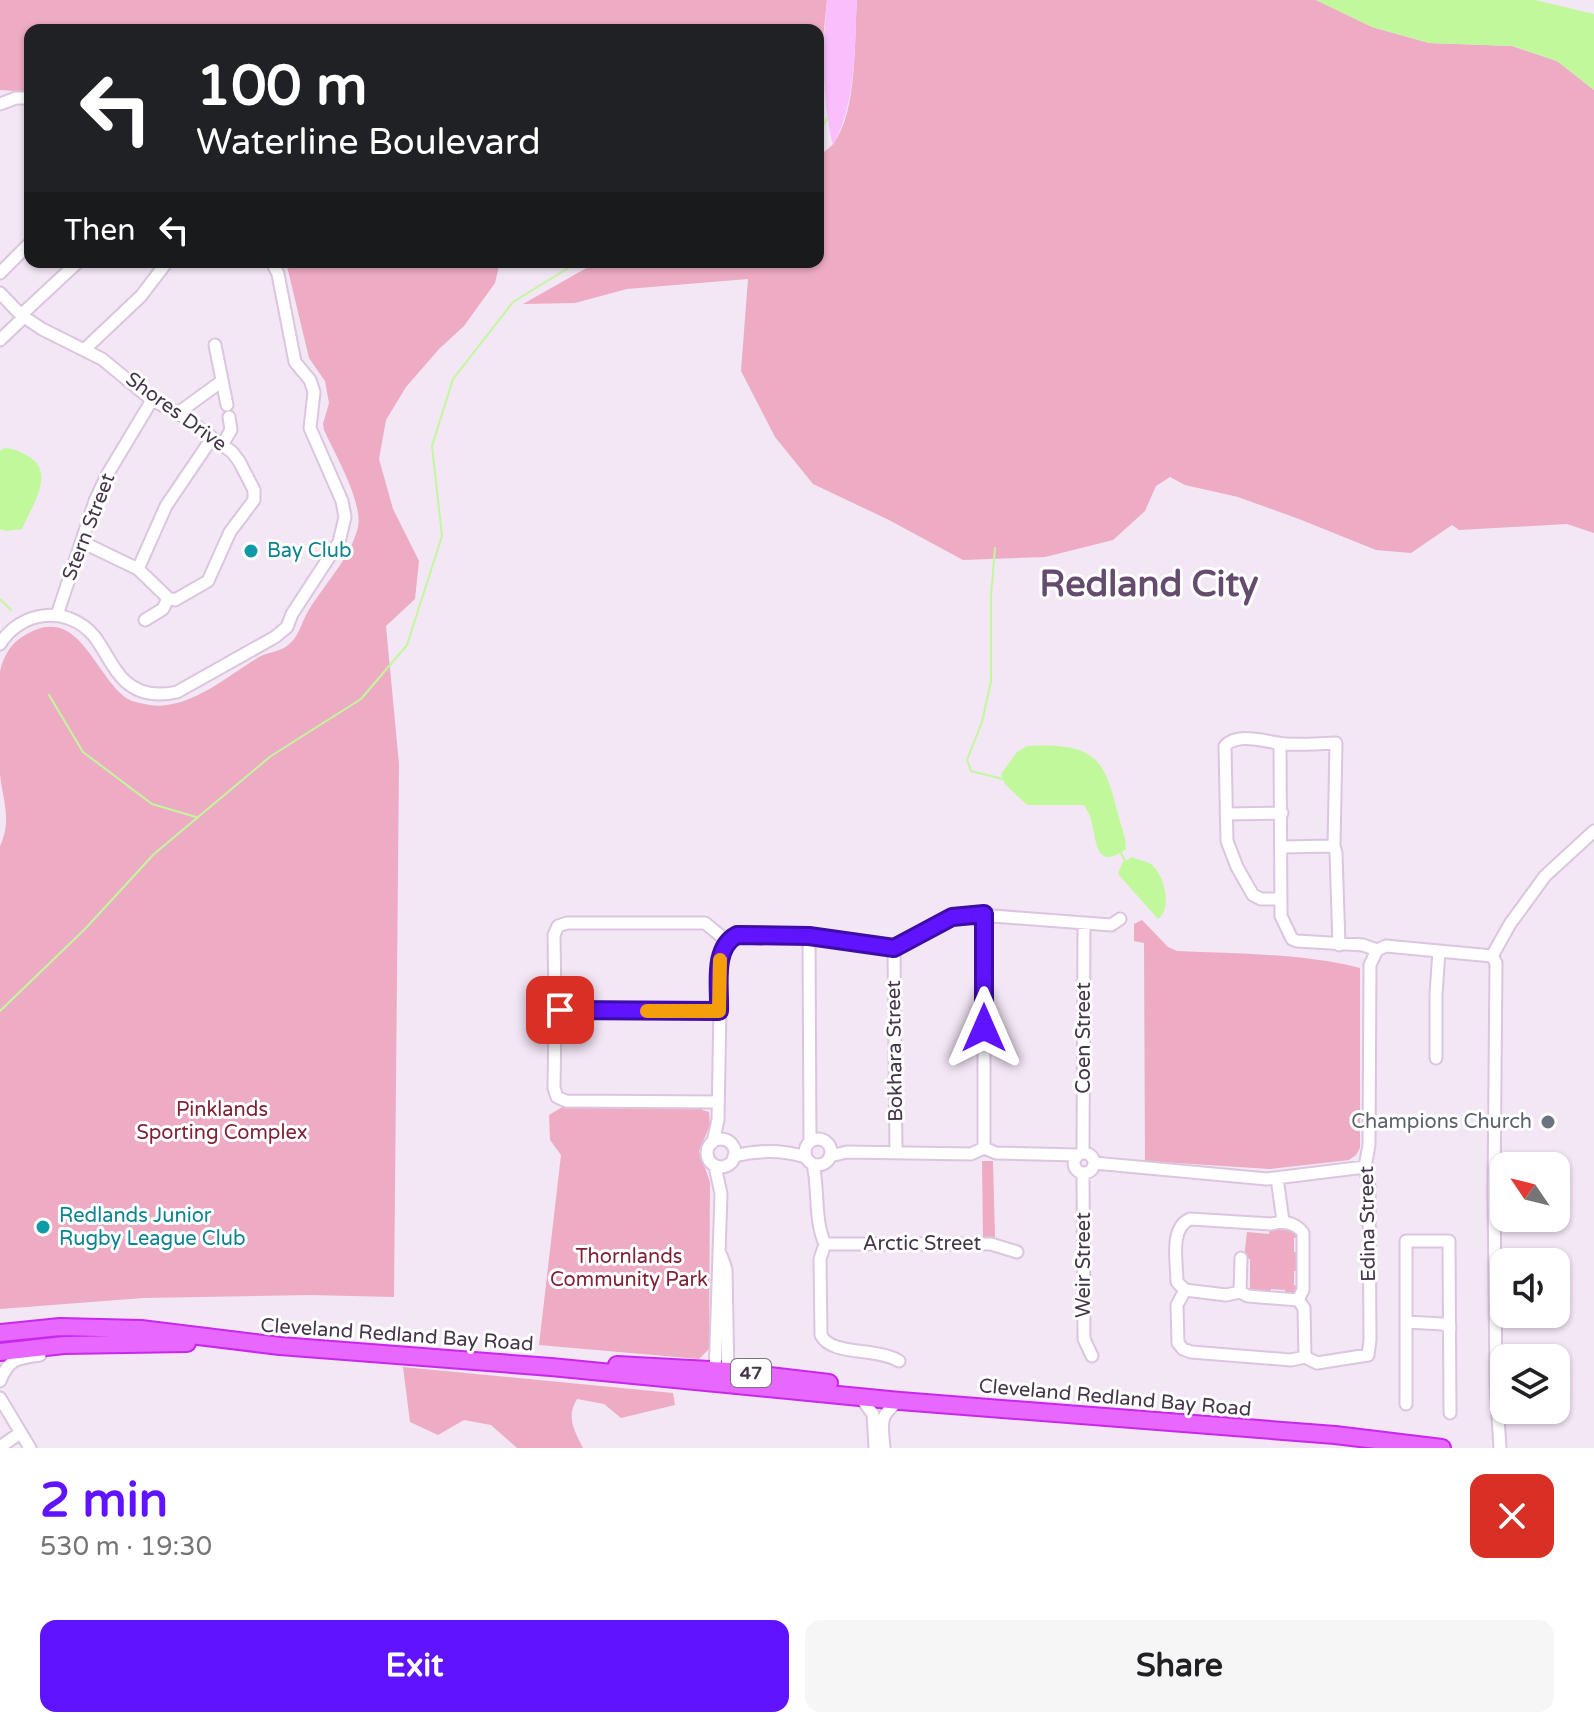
<!DOCTYPE html>
<html lang="en">
<head>
<meta charset="utf-8">
<style>
  :root { --surface:#fff; --page:#f6f6f6; --text:#202124; --muted:#757577; --accent:#6013ff }
  body { margin:0; font-family:"Varela Round",sans-serif; background:var(--page); color:var(--text); height:100vh; display:flex; flex-direction:column; font-size:30px; white-space:nowrap }
  * { box-sizing:border-box; margin:0 }
  p { font-size:26px; color:var(--muted) }
  .icon { flex:none; width:44px; height:44px; fill:none; stroke:currentColor; stroke-width:2; stroke-linecap:round; stroke-linejoin:round }
  .map { position:relative; height:1448px; overflow:hidden }
  .side { display:flex; flex-direction:column; background:var(--surface); flex:1 }
  .side>* { flex:none }
  .banner { position:absolute; left:24px; top:24px; width:800px; height:244px; border-radius:16px; box-shadow:0 2px 6px #0004; background:#202124; color:#fff; overflow:hidden }
  .needle { width:52px; rotate:305deg }
  .buttons { position:absolute; left:1490px; top:1152px; display:grid; gap:16px }
  .buttons a { display:grid; place-items:center; width:80px; height:80px; border-radius:16px; background:var(--surface); box-shadow:0 2px 6px #0004; font-size:40px }
  .pin { position:absolute; display:grid; place-items:center; width:68px; height:68px; color:#fff; margin:-34px; border-radius:16px; box-shadow:0 4px 12px #0006 }
  .me { position:absolute; width:88px; margin:-44px; rotate:0deg; stroke-linejoin:round; filter:drop-shadow(0 0 6px #0008) }
  .turn { display:flex; align-items:center; gap:28px; height:168px; padding:0 40px; font-size:36px }
  .turn .icon { width:104px; height:104px; stroke-width:2.5 }
  .turn b { display:block; font-size:56px; line-height:68px }
  .then { display:flex; align-items:center; height:76px; padding:0 40px; background:#0003; gap:16px; font-size:30px }
  .round { display:grid; place-items:center; flex:none; width:84px; height:84px; border-radius:16px; background:var(--page) }
  .head { display:flex; align-items:center; justify-content:space-between; height:136px; padding:0 40px }
  h1 { font-size:48px; font-weight:700; line-height:60px; color:var(--accent) }
  .button { display:flex; gap:16px; margin-top:auto; padding:16px 40px }
  .button a { flex:1; height:92px; border-radius:16px; background:var(--accent); color:#fff; font-size:32px; font-weight:700; line-height:92px; text-align:center }
  .button a+a { background:var(--page); color:var(--text) }
  .map>svg:first-child { display:block }
</style>
</head>
<body>
<div class="map">
<svg width="1594" height="1448" viewBox="0 0 1594 1448">
  <rect width="100%" height="100%" fill="#f3e6f5"/>
  <path fill="#eeabc4" d="M 0,0 L 827,0 L 822,48 L 824,93 L 818,106 L 818,30 L 30,30 L 30,92 L 0,90 Z
    M 857,0 L 1316,0 L 1372,27 L 1429,43 L 1512,46 L 1557,61 L 1594,90 L 1594,533 L 1567,524 L 1459,530 L 1452,525 L 1411,553 L 1376,550 L 1299,519 L 1238,497 L 1185,485 L 1170,477 L 1156,486 L 1145,511 L 1113,540 L 1045,557 L 963,560 L 889,520 L 813,484 L 775,437 L 741,371 L 748,279 L 627,289 L 575,303 L 523,304 L 597,262 L 818,262 L 818,156 C 823,152 829,149 833,144 C 858,112 854,39 857,0 Z
    M 286,262 L 500,262 L 495,283 L 464,326 L 439,349 L 406,387 L 386,420 L 379,459 L 393,509 L 419,561 L 415,599 L 386,626 L 399,764 L 394,1297 L 310,1295 L 143,1298 L 0,1309 L 0,846 C 12,821 3,800 0,775 C 0,755 0,734 0,714 C 0,700 0,685 0,672 C 2,659 11,643 22,637 C 79,599 93,676 128,699 C 133,702 140,703 145,704 C 185,714 226,677 259,657 C 268,652 279,652 287,646 C 298,638 300,627 306,615 C 322,586 350,560 358,527 C 363,502 335,454 324,430 L 323,424 L 329,403 L 325,381 L 309,358 Z
    M 1142,920 L 1168,947 L 1177,951 C 1238,954 1301,953 1360,968 L 1360,1148 L 1356,1155 L 1349,1160 L 1270,1169 L 1145,1161 L 1144,943 L 1134,941 L 1134,924 Z
    M 564,1106 L 702,1106 L 702,1110 L 709,1112 L 710,1125 L 699,1151 L 710,1182 L 709,1349 L 699,1359 L 539,1345 L 561,1155 L 550,1140 L 549,1115 Z
    M 982,1161 L 993,1161 L 995,1237 L 983,1238 Z
    M 1280,1225 L 1294,1229 L 1299,1237 L 1294,1238 L 1294,1252 L 1299,1252 L 1300,1271 L 1294,1271 L 1294,1285 L 1300,1286 L 1297,1293 L 1285,1295 L 1285,1290 L 1271,1289 L 1270,1294 L 1250,1292 L 1250,1259 L 1244,1258 L 1247,1232 L 1269,1234 L 1270,1228 Z
    M 403,1367 L 673,1393 L 675,1405 L 621,1418 L 604,1404 L 577,1399 C 566,1417 574,1430 583,1448 L 517,1448 L 491,1425 L 464,1420 L 438,1435 L 410,1422 Z"/>
  <path fill="#fbbefd" d="M 827,0 L 857,0 C 854,50 857,100 833,146 C 822,96 822,50 827,0 Z"/>
  <path fill="#c2f89c" d="M 1316,0 L 1535,0 L 1594,14 L 1594,90 L 1557,61 L 1513,46 L 1429,43 L 1372,27 Z
    M 4,448 C 14,448 20,452 28,456 C 57,472 31,507 22,529 L 6,531 L 0,529 L 0,451 Z
    M 1027,746 C 1111,741 1104,770 1125,838 L 1126,849 C 1086,878 1101,820 1083,805 L 1027,805 L 1005,784 L 1001,774 L 1017,752 Z
    M 1132,857 C 1138,860 1146,861 1151,864 C 1164,874 1173,908 1158,919 L 1118,874 L 1122,863 Z"/>
  <g fill="none" stroke-linecap="round" stroke-linejoin="round">
    <path stroke="#c2f89c" stroke-width="2" d="M 818,133 L 827,119
      M 995,548 L 991,596 L 991,681 L 982,722 L 967,760 L 971,771 L 1003,779
      M 0,599 L 11,610
      M 49,695 L 83,752 L 152,804 L 196,817
      M 1120,851 L 1125,861
      M 0,1011 L 85,929 L 154,854 L 271,756 L 361,699 L 407,645 L 442,536 L 432,446 L 453,379 L 513,302 L 578,262"/>
    <g stroke="#dbc5df" stroke-width="15">
      <path id="minor" d="M 0,104 L 16,98 L 30,98
        M 0,273 L 30,243
        M 0,293 L 21,315 L 42,329 L 102,359 L 152,400 L 178,413 L 232,452 L 239,461 L 254,490 L 254,500 L 230,532 L 208,581 L 175,600 L 168,598 L 138,569 L 82,542
        M 21,315 L 78,262
        M 0,340 L 24,317
        M 215,345 L 227,405
        M 85,349 L 141,296 L 167,262
        M 178,413 L 222,381
        M 222,445 L 231,430 L 229,417
        M 138,569 L 166,506 L 212,438
        M 57,615 L 95,501 L 107,475 L 152,400
        M 145,620 L 163,609 L 168,598
        M 0,644 C 20,611 67,604 94,636 C 105,650 112,669 125,681 C 140,695 159,696 177,692 L 275,637 L 287,627 L 292,614 L 339,542 L 345,517 L 342,501 L 310,428 L 314,392 L 310,380 L 295,362 L 278,274 L 272,262
        M 1280,744 L 1281,916 L 1292,939 L 1297,941 L 1363,945 L 1377,950
        M 1226,814 L 1282,813
        M 1281,847 L 1334,846
        M 1281,899 L 1261,899 L 1253,895 L 1237,867 L 1227,841 L 1225,746 C 1238,731 1269,743 1285,744 C 1302,745 1319,744 1336,743 L 1334,846 L 1336,853 L 1339,945
        M 984,914 L 984,1148
        M 809,936 L 810,1142
        M 894,948 L 896,1153
        M 1377,950 L 1386,946 L 1492,956
        M 560,1010 L 719,1011
        M 1436,1058 L 1436,994 L 1439,951
        M 718,1102 L 566,1101 L 557,1097 L 554,1088 L 555,1021 L 560,1010 L 555,1000 L 554,935 L 558,926 L 567,923 L 705,923 L 727,941
        M707 1153a14 14 0 1 1 28 0a14 14 0 1 1-28 0Z
        M805 1152a13 13 0 1 1 26 0a13 13 0 1 1-26 0Z
        M 713,1142 L 718,1120 L 721,951 L 727,941 L 737,935 L 809,936 L 894,948 L 931,926 L 952,917 L 967,914 L 1111,925 L 1120,919
        M 1083,1152 L 1084,923
        M1074 1163a10 10 0 1 1 20 0a10 10 0 1 1-20 0Z
        M 734,1156 C 758,1150 783,1150 806,1157
        M 830,1156 L 847,1152 L 971,1154 L 984,1148 L 996,1153 L 1077,1155
        M 1094,1163 L 1267,1179 L 1365,1167
        M 813,1164 C 819,1190 814,1220 825,1244 L 820,1259 L 821,1335 C 831,1356 875,1347 899,1361
        M 1083,1173 L 1084,1339 L 1092,1356
        M 1277,1178 L 1283,1221
        M 1190,1219 L 1271,1224 C 1283,1221 1295,1222 1303,1233 L 1303,1290 L 1298,1300 L 1248,1296 L 1240,1292 L 1226,1295 L 1185,1290 L 1177,1282 C 1177,1263 1169,1228 1190,1219 Z
        M 825,1244 L 991,1244 L 1017,1252
        M 721,1255 L 726,1269 L 728,1377
        M 1185,1290 L 1177,1305 L 1178,1343 L 1183,1349 L 1191,1352 L 1291,1360 L 1305,1357 L 1304,1308 L 1298,1300
        M 1240,1292 L 1241,1258
        M 1406,1322 L 1443,1324 L 1450,1328
        M 1305,1357 L 1317,1363 L 1368,1355 L 1370,1340 L 1369,1186 L 1365,1167 L 1369,1145 L 1370,965 L 1377,950
        M 715,1375 L 721,1194 L 715,1166
        M 0,1381 C 9,1358 18,1358 40,1355
        M 860,1397 L 873,1414 L 875,1448
        M 0,1398 L 30,1448
        M 1406,1404 L 1406,1241 L 1449,1241 L 1450,1413
        M 0,1447 L 20,1433
        M 884,1448 C 882,1424 878,1416 899,1401
        M 1500,1448 L 1496,1385 L 1494,1191 L 1496,963 L 1492,956 L 1510,924 L 1545,876 L 1594,831"/>
    </g>
    <g stroke="#c827ee" stroke-width="20">
      <path id="highway" d="M 0,1333 L 60,1327 L 141,1329 L 280,1346 L 551,1367 L 900,1401 L 1335,1435 L 1442,1448
        M 0,1352 L 64,1345 L 187,1343
        M 617,1365 L 728,1371 L 829,1383"/>
    </g>
    <use href="#minor" stroke="#fff" stroke-width="11"/>
    <use href="#highway" stroke="#e767ff" stroke-width="16"/>
  </g>
  <g fill="none" stroke-linecap="round" stroke-linejoin="round">
    <g stroke="#3e0ca6" stroke-width="20">
      <path id="route" d="M 560,1010 L 719,1011 C 720,986 712,948 737,935 L 809,936 L 894,948 L 952,917 L 984,914 L 984,1028"/>
    </g>
    <use href="#route" stroke="#6013ff" stroke-width="14"/>
    <path stroke="#f59e0b" stroke-width="14" d="M 647,1011 L 719,1011 L 720,960"/>
  </g>
  <g fill="#0f9aa8" stroke="#fff" stroke-width="3">
    <circle cx="251" cy="551" r="8"/>
    <circle cx="43" cy="1227" r="8"/>
  </g>
  <circle fill="#6b7280" stroke="#fff" stroke-width="3" cx="1548" cy="1122" r="8"/>
  <g text-anchor="middle" dominant-baseline="central" stroke-width="6" stroke-linejoin="round" paint-order="stroke">
    <rect fill="#fff" stroke="#7c7280" stroke-width="2" x="731" y="1359" width="40" height="28" rx="6"/>
    <g font-size="18" font-weight="bold" fill="#443549">
      <text x="751" y="1373">47</text>
    </g>
    <g font-size="20" fill="#443549" stroke="#fff">
      <text transform="translate(176 412) rotate(36)">Shores Drive</text>
      <text transform="translate(89 527) rotate(-69)">Stern Street</text>
      <text transform="translate(1084 1038) rotate(-90)">Coen Street</text>
      <text transform="translate(895 1051) rotate(-91)">Bokhara Street</text>
      <text transform="translate(1368 1224) rotate(-91)">Edina Street</text>
      <text x="922" y="1244">Arctic Street</text>
      <text transform="translate(1084 1265) rotate(-90)">Weir Street</text>
      <text transform="translate(397 1335) rotate(4)">Cleveland Redland Bay Road</text>
      <text transform="translate(1115 1398) rotate(5)">Cleveland Redland Bay Road</text>
    </g>
    <g font-size="20" fill="#0d838f" stroke="#fff" text-anchor="start">
      <text x="267" y="551">Bay Club</text>
      <text x="59" y="1216">Redlands Junior<tspan x="59" dy="23">Rugby League Club</tspan></text>
    </g>
    <g font-size="20" fill="#812135" stroke="#fff">
      <text x="222" y="1110">Pinklands<tspan x="222" dy="23">Sporting Complex</tspan></text>
      <text x="629" y="1257">Thornlands<tspan x="629" dy="23">Community Park</tspan></text>
    </g>
    <g font-size="20" fill="#5b616d" stroke="#fff" text-anchor="end">
      <text x="1532" y="1122">Champions Church</text>
    </g>
    <g font-size="36" font-weight="bold" fill="#654b6d" stroke="#fff">
      <text x="1149" y="584">Redland City</text>
    </g>
  </g>
</svg>
<div class="buttons">
<a><svg class="needle" viewBox="-14 -14 28 28"><path d="M0-13l5 13h-10z" fill="#e53935"/><path d="M0 13l5-13h-10z" fill="#757577"/></svg></a>
<a><svg class="icon" aria-label="sound" viewBox="0 0 24 24"><path d="M4 9h4l5-4v14l-5-4H4zM17 9q2 3 0 6"/></svg></a>
<a><svg class="icon" aria-label="layers" viewBox="0 0 24 24"><path d="M12 4l9 5-9 5-9-5zM3 14l9 5 9-5"/></svg></a>
</div>
<div class="pin" style="left:560px;top:1010px;background:#d93025"><svg class="icon" aria-label="arrive" viewBox="0 0 24 24"><path d="M6 21V4h12l-3 4 3 4H6"/></svg></div>
<svg class="me" style="left:984px;top:1028px" viewBox="-20 -20 40 40"><path d="M0-17L14 15 0 8-14 15z" fill="#6013ff" stroke="#fff" stroke-width="4"/></svg>
<div class="banner">
<div class="turn"><svg class="icon" aria-label="left" viewBox="0 0 24 24"><path d="M17 20v-9H6M10 6l-5 5 5 5"/></svg><div><b>100 m</b>Waterline Boulevard</div></div>
<div class="then">Then<svg class="icon" aria-label="left" viewBox="0 0 24 24"><path d="M17 20v-9H6M10 6l-5 5 5 5"/></svg></div>
</div>
</div>
<section class="side">
<div class="head"><div><h1>2 min</h1><p>530 m · 19:30</p></div><a class="round" style="background:#d93025;color:#fff"><svg class="icon" aria-label="close" viewBox="0 0 24 24"><path d="M6 6l12 12M18 6L6 18"/></svg></a></div>
<div class="button"><a>Exit</a><a>Share</a></div>
</section>
</body>
</html>
